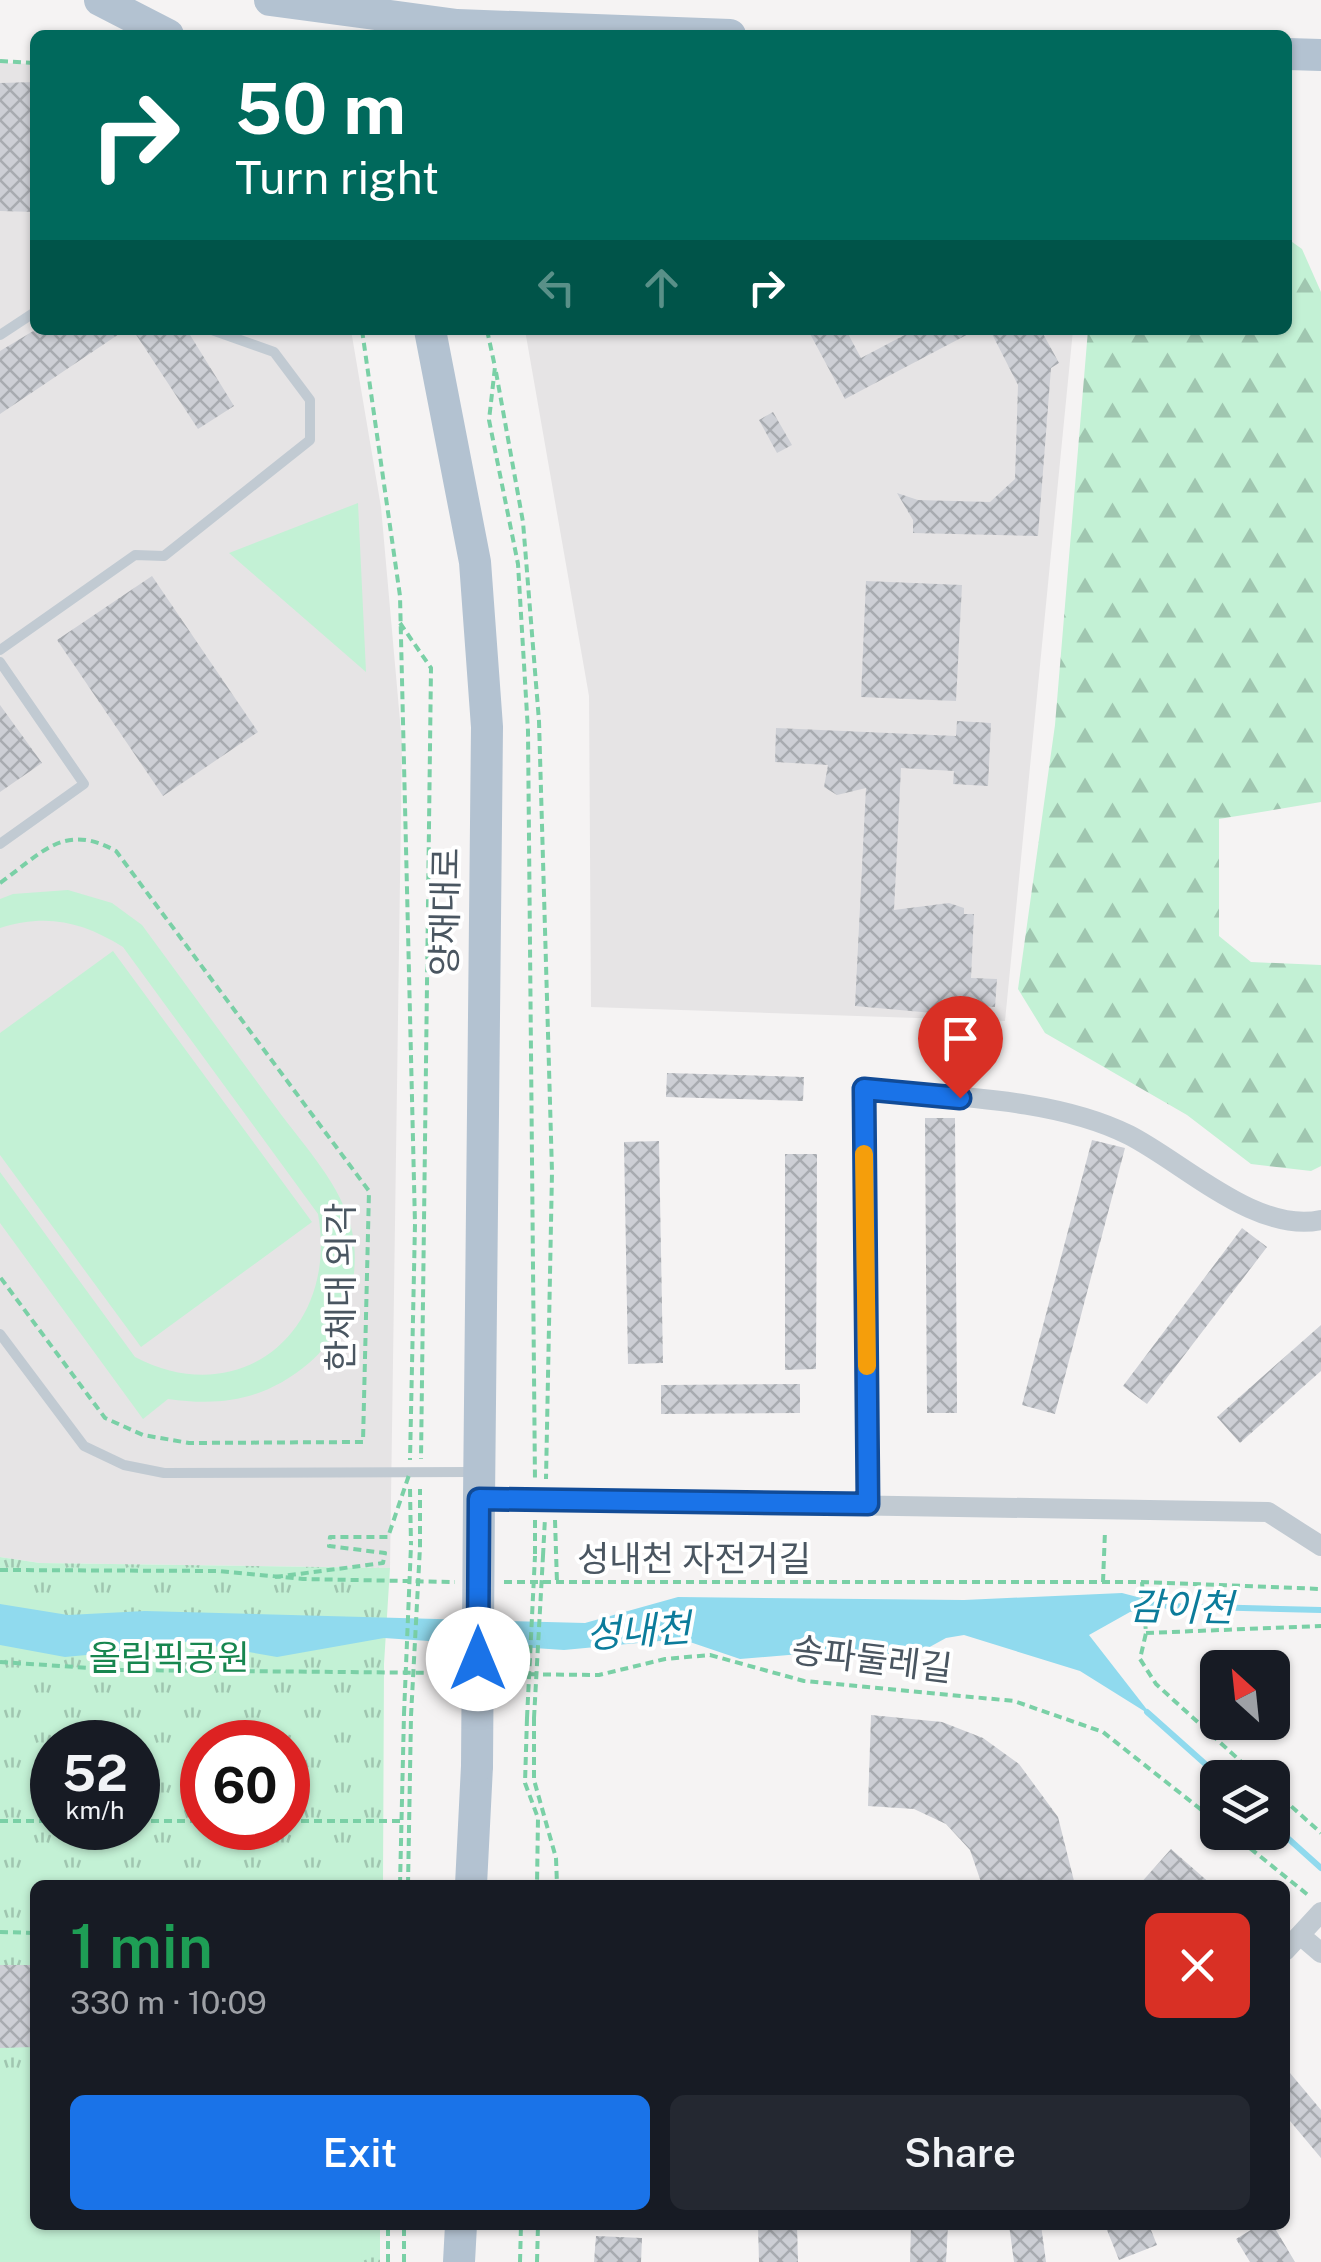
<!DOCTYPE html>
<html lang="en">
<head>
<meta charset="utf-8">
<style>
  :root { --surface:#171b24; --page:#242831; --text:#f1f3f6; --muted:#9ea1a6; --accent:#1a73e8 }
  body { margin:0; font-family:"Public Sans","Noto Sans KR",sans-serif; background:var(--page); color:var(--text); height:100vh; display:flex; flex-direction:column; font-size:38px; white-space:nowrap }
  * { box-sizing:border-box; margin:0 }
  p { font-size:32px; color:var(--muted) }
  .icon { flex:none; width:55px; height:55px; fill:none; stroke:currentColor; stroke-width:2; stroke-linecap:round; stroke-linejoin:round }
  .map { position:relative; flex:1; overflow:hidden }
  .details { position:absolute; left:30px; top:1880px; width:1260px; height:350px; display:flex; flex-direction:column; background:var(--surface); border-radius:15px; box-shadow:0 2px 8px #0004 }
  .details>* { flex:none }
  .hud { position:absolute; left:30px; top:30px; width:1262px; height:305px; border-radius:15px; box-shadow:0 2px 8px #0004; background:#00695c; color:#fff; overflow:hidden }
  .needle { width:65px; rotate:333deg }
  .buttons { position:absolute; left:1200px; top:1650px; display:grid; gap:20px }
  .buttons a { display:grid; place-items:center; width:90px; height:90px; border-radius:15px; background:var(--surface); box-shadow:0 2px 8px #0004; font-size:50px }
  .speed { position:absolute; left:30px; top:1720px; display:flex; gap:20px; font-size:50px; font-weight:700; text-align:center }
  .speed>* { display:grid; place-content:center; width:130px; height:130px; border-radius:50%; background:var(--surface); box-shadow:0 2px 8px #0004; line-height:1 }
  .speed small { font-size:25px; font-weight:400 }
  .speed .limit { border:15px solid #d22; background:#fff; color:#111 }
  .pin { position:absolute; display:grid; place-items:center; width:85px; height:85px; color:#fff; margin:-102px -42px; border-radius:50% 50% 50% 0; rotate:-45deg; box-shadow:0 0 10px #0007 }
  .pin .icon { rotate:45deg }
  .me { position:absolute; width:110px; margin:-55px; rotate:0deg; stroke-linejoin:round; filter:drop-shadow(0 0 8px #0008) }
  .turn { display:flex; align-items:center; gap:35px; height:210px; padding:0 40px; font-size:45px }
  .turn .icon { width:130px; height:130px; stroke-width:2.5 }
  .turn b { display:block; font-size:70px; line-height:85px }
  .lanes { display:flex; align-items:center; height:95px; padding:0 40px; background:#0003; justify-content:center; gap:50px; direction:ltr }
  .lanes .off { opacity:.35 }
  .round { display:grid; place-items:center; flex:none; width:105px; height:105px; border-radius:15px; background:var(--page) }
  .summary { display:flex; align-items:center; justify-content:space-between; height:170px; padding:0 40px }
  h1 { font-size:60px; font-weight:600; line-height:75px; color:#1e9e55 }
  .action { display:flex; gap:20px; margin-top:auto; padding:20px 40px }
  .action a { flex:1; height:115px; border-radius:15px; background:var(--accent); color:#fff; font-size:40px; font-weight:600; line-height:115px; text-align:center }
  .action a+a { background:var(--page); color:var(--text) }
  .map>svg:first-child { display:block }
</style>
</head>
<body>
<div class="map">
<svg width="1321" height="2262" viewBox="0 0 1321 2262">
  <defs>
    <pattern id="grass-tufts" width="24" height="20" patternUnits="userSpaceOnUse" patternTransform="scale(2.5)"><rect width="24" height="20" fill="#c3f1d5"/><path d="M3 7l-1-3M5 7V3M7 7l1-3M15 17l-1-3M17 17v-4M19 17l1-3" fill="none" stroke="#a0c6b0"/></pattern>
    <pattern id="forest-firs" width="22" height="20" patternUnits="userSpaceOnUse" patternTransform="scale(2.5)"><rect width="22" height="20" fill="#c3f1d5"/><path d="M5 1l3.5 6h-7zM16 11l3.5 6h-7z" fill="#a0c6b0"/></pattern>
    <pattern id="building-cross-hatch" width="8" height="8" patternUnits="userSpaceOnUse" patternTransform="scale(2.5)"><rect width="8" height="8" fill="#cdcfd5"/><path d="M0 0l8 8M0 8l8-8" fill="none" stroke="#a8abb0"/></pattern>
  </defs>
  <rect width="100%" height="100%" fill="#f5f3f3"/>
  <path fill="#e6e4e5" d="M 0,63 L 35,64 L 35,330 L 351,330 L 381,507 L 402,743 L 390,1568 L 40,1563 L 0,1557 Z
    M 525,330 L 1073,330 L 1005,1021 L 591,1007 L 589,696 Z"/>
  <path fill="url(#grass-tufts)" fill-rule="evenodd" d="M 0,1557 L 40,1563 L 390,1568 L 384,1664 L 383,1885 L 35,1885 L 35,2225 L 380,2225 L 380,2262 L 0,2262 ZM 52,1742 L 138,1742 L 138,1828 L 52,1828 ZM 202,1742 L 288,1742 L 288,1828 L 202,1828 Z"/>
  <path fill="url(#forest-firs)" d="M 1288,239 L 1302,249 L 1321,292 L 1321,802 L 1219,819 L 1219,936 L 1251,962 L 1321,965 L 1321,1166 L 1311,1171 L 1251,1164 L 1187,1115 L 1045,1033 L 1018,989 L 1055,725 L 1088,330 L 1288,330 Z"/>
  <path fill="#c3f1d5" d="M 358,503 L 366,672 L 229,553 Z
    M 68,890 L 112,903 L 142,925 C 187,986 232,1048 277,1109 C 304,1146 342,1185 352,1231 C 362,1276 345,1333 309,1363 C 266,1399 224,1407 168,1399 L 143,1419 L 0,1223 L 0,1172 L 135,1357 C 242,1413 339,1329 318,1214 L 123,947 C 83,922 47,913 0,928 L 0,899 L 13,894 Z
    M 113,951 L 312,1222 L 141,1347 L 0,1155 L 0,1033 Z
    M 0,2093 L 35,2093 L 35,2225 L 362,2225 L 361,2262 L 0,2262 Z"/>
  <path fill="#90daee" d="M 1122,1593 L 1172,1606 L 1130,1612 L 1089,1635 L 1152,1716 L 1080,1671 L 964,1635 L 946,1638 L 906,1660 L 877,1663 L 824,1652 L 740,1659 L 681,1639 L 564,1650 L 384,1638 L 277,1657 L 192,1642 L 153,1641 L 118,1652 L 65,1657 L 0,1645 L 0,1604 L 68,1615 L 145,1611 L 585,1623 L 678,1597 L 964,1600 Z"/>
  <g fill="none" stroke-linecap="round" stroke-linejoin="round">
    <path stroke="#90daee" stroke-width="6" d="M 1167,1606 L 1321,1610
      M 1147,1712 L 1221,1778
      M 1272,1824 L 1321,1868"/>
  </g>
  <path fill="url(#building-cross-hatch)" d="M 35,82 L 35,212 L 0,211 L 0,83 Z
    M 35,330 L 125,330 L 0,414 L 0,351 Z
    M 133,330 L 187,330 L 234,406 L 198,429 Z
    M 808,330 L 846,330 L 861,358 L 914,330 L 976,330 L 845,399 Z
    M 990,330 L 1041,330 L 1059,363 L 1051,368 L 1038,536 L 913,533 L 913,520 L 897,493 L 918,500 L 990,502 L 1015,479 L 1018,385 Z
    M 773,412 L 792,445 L 777,453 L 759,420 Z
    M 152,576 L 258,732 L 163,796 L 57,640 Z
    M 866,581 L 962,585 L 956,701 L 861,697 Z
    M 0,705 L 42,763 L 0,792 Z
    M 957,721 L 991,723 L 988,786 L 953,784 L 954,771 L 901,768 L 894,910 L 949,903 L 964,908 L 964,914 L 974,914 L 971,978 L 997,979 L 995,1007 L 969,1005 L 969,1012 L 956,1012 L 955,1015 L 855,1006 L 866,788 L 837,795 L 824,787 L 828,765 L 775,762 L 776,728 L 956,736 Z
    M 667,1073 L 804,1077 L 803,1101 L 666,1097 Z
    M 925,1118 L 955,1118 L 957,1413 L 927,1413 Z
    M 1092,1140 L 1125,1148 L 1055,1414 L 1022,1405 Z
    M 659,1141 L 663,1363 L 628,1364 L 624,1142 Z
    M 785,1154 L 817,1154 L 816,1369 L 785,1370 Z
    M 1242,1228 L 1267,1247 L 1147,1404 L 1123,1386 Z
    M 1321,1325 L 1321,1371 L 1240,1443 L 1217,1417 Z
    M 800,1384 L 800,1413 L 661,1414 L 661,1385 Z
    M 871,1715 L 942,1722 L 983,1738 L 1019,1764 L 1058,1817 L 1075,1885 L 982,1885 L 970,1850 L 946,1824 L 914,1809 L 868,1806 Z
    M 1171,1849 L 1212,1885 L 1139,1885 Z
    M 0,1965 L 35,1965 L 35,2047 L 0,2048 Z
    M 1285,2067 L 1321,2110 L 1321,2158 L 1285,2115 Z
    M 758,2225 L 797,2225 L 798,2262 L 759,2262 Z
    M 911,2225 L 948,2225 L 946,2262 L 910,2262 Z
    M 1009,2225 L 1041,2225 L 1046,2262 L 1014,2262 Z
    M 1105,2225 L 1149,2225 L 1157,2245 L 1119,2260 Z
    M 1259,2225 L 1273,2225 L 1295,2262 L 1250,2262 L 1236,2239 Z
    M 596,2236 L 642,2238 L 641,2262 L 594,2262 Z"/>
  <g fill="none" stroke-linecap="round" stroke-linejoin="round">
    <path stroke="#7ad0a6" stroke-width="4" stroke-dasharray="8 5" stroke-linecap="butt" d="M 0,61 L 35,63
      M 362,330 L 400,596 L 415,1224 L 410,1460
      M 487,330 L 495,367 L 489,420 L 518,564 L 528,731 L 535,1481
      M 496,372 L 523,522 L 539,721 L 552,1172 L 546,1479
      M 400,623 L 431,668 L 421,1459
      M 0,883 C 42,853 64,822 116,851 L 369,1191 L 363,1442 L 189,1443 L 143,1435 L 105,1418 L 0,1277
      M 410,1489 L 411,1545
      M 535,1520 L 535,1556
      M 555,1520 L 557,1583
      M 420,1547 L 420,1489
      M 543,1556 L 545,1518
      M 0,1570 L 219,1571 L 303,1579 L 455,1582
      M 504,1582 L 1142,1582 L 1321,1589
      M 1103,1582 L 1105,1531
      M 1142,1582 L 1146,1633 L 1140,1659 L 1156,1684 L 1259,1778
      M 1146,1633 L 1321,1626
      M 0,1662 L 121,1670 L 450,1673
      M 504,1674 L 599,1675 L 665,1659 L 710,1655 L 804,1681 L 1014,1701 L 1103,1732 L 1218,1823
      M 527,1718 L 525,1783 L 538,1818 L 537,1885
      M 534,1718 L 534,1780 L 556,1858 L 557,1885
      M 1272,1789 L 1321,1833
      M 0,1821 L 52,1821
      M 138,1821 L 202,1821
      M 288,1821 L 402,1821
      M 1230,1832 L 1308,1895
      M 400,1885 L 404,1714
      M 408,1885 L 411,1716
      M 0,1932 L 35,1933
      M 388,2262 L 388,2225
      M 404,2262 L 404,2225
      M 520,2262 L 521,2225
      M 537,2262 L 538,2225"/>
    <path stroke="#c1cad2" stroke-width="10" d="M 0,335 L 35,312
      M 0,650 L 135,555 L 164,556 L 310,440 L 310,400 L 274,352 L 212,330
      M 0,662 L 84,784 L 0,844
      M 0,1334 L 84,1446 L 124,1465 L 164,1473 L 473,1472"/>
    <path stroke="#c1cad2" stroke-width="20" d="M 479,1499 L 1268,1512 L 1321,1546
      M 869,1504 L 864,1089 C 947,1097 1053,1097 1129,1135 C 1184,1163 1256,1234 1321,1220
      M 1300,1935 L 1321,1953
      M 1285,1951 L 1321,1912"/>
    <path stroke="#b3c2d1" stroke-width="32" d="M 100,0 L 168,35
      M 270,0 L 457,25 L 730,35
      M 1288,54 L 1321,55
      M 430,330 L 475,562 L 487,727 L 479,1499
      M 471,1885 L 477,1766
      M 459,2262 L 461,2225"/>
    <path stroke="#7ad0a6" stroke-width="4" stroke-dasharray="8 5" stroke-linecap="butt" d="M 275,1577 L 383,1563 L 385,1553 L 329,1546 L 330,1537 L 388,1537 L 410,1472
      M 404,1714 L 411,1545
      M 411,1716 L 420,1547
      M 527,1718 L 535,1556
      M 534,1718 L 543,1556"/>
    <path stroke="#b3c2d1" stroke-width="32" d="M 477,1766 L 479,1499"/>
  </g>
  <g fill="none" stroke-linecap="round" stroke-linejoin="round">
    <g stroke="#114b97" stroke-width="25">
      <path id="route" d="M 478,1659 L 479,1499 L 868,1504 L 864,1089 L 960,1098"/>
    </g>
    <use href="#route" stroke="#1a73e8" stroke-width="18"/>
    <path stroke="#f59e0b" stroke-width="18" d="M 864,1154 L 867,1366"/>
  </g>
  <g text-anchor="middle" dominant-baseline="central" stroke-width="8" stroke-linejoin="round" paint-order="stroke">
    <g font-size="35" fill="#4a5661" stroke="#fff">
      <text transform="translate(445 912) rotate(-89)">양재대로</text>
      <text transform="translate(340 1287) rotate(-90)">한체대 외각</text>
      <text x="694" y="1558">성내천 자전거길</text>
      <text transform="translate(872 1659) rotate(7)">송파둘레길</text>
    </g>
    <g font-size="35" fill="#17864f" stroke="#fff">
      <text x="169" y="1657">올림픽공원</text>
    </g>
    <g font-size="38" font-style="italic" fill="#0c7c9b" stroke="#fff">
      <text transform="translate(1181 1607) rotate(1)">감이천</text>
      <text transform="translate(638 1631) rotate(-4)">성내천</text>
    </g>
  </g>
</svg>
<div class="buttons">
<a><svg class="needle" viewBox="-14 -14 28 28"><path d="M0-13l5 13h-10z" fill="#e53935"/><path d="M0 13l5-13h-10z" fill="#9ea1a6"/></svg></a>
<a><svg class="icon" aria-label="layers" viewBox="0 0 24 24"><path d="M12 4l9 5-9 5-9-5zM3 14l9 5 9-5"/></svg></a>
</div>
<div class="speed"><div>52<small>km/h</small></div><div class="limit">60</div></div>
<div class="pin" style="left:960px;top:1098px;background:#d93025"><svg class="icon" aria-label="arrive" viewBox="0 0 24 24"><path d="M6 21V4h12l-3 4 3 4H6"/></svg></div>
<svg class="me" style="left:478px;top:1659px" viewBox="-20 -20 40 40"><circle r="19" fill="#fff"/><path d="M0-13L10 11 0 6-10 11z" fill="#1a73e8"/></svg>
<div class="hud">
<div class="turn"><svg class="icon" aria-label="right" viewBox="0 0 24 24"><path d="M7 20v-9h11M14 6l5 5-5 5"/></svg><div><b>50 m</b>Turn right</div></div>
<div class="lanes"><svg class="icon off" aria-label="left" viewBox="0 0 24 24"><path d="M17 20v-9H6M10 6l-5 5 5 5"/></svg><svg class="icon off" aria-label="ahead" viewBox="0 0 24 24"><path d="M12 20V5M6 11l6-6 6 6"/></svg><svg class="icon" aria-label="right" viewBox="0 0 24 24"><path d="M7 20v-9h11M14 6l5 5-5 5"/></svg></div>
</div>
<section class="details">
<div class="summary"><div><h1>1 min</h1><p>330 m · 10:09</p></div><a class="round" style="background:#d93025;color:#fff"><svg class="icon" aria-label="close" viewBox="0 0 24 24"><path d="M6 6l12 12M18 6L6 18"/></svg></a></div>
<div class="action"><a>Exit</a><a>Share</a></div>
</section>
</div>
</body>
</html>
